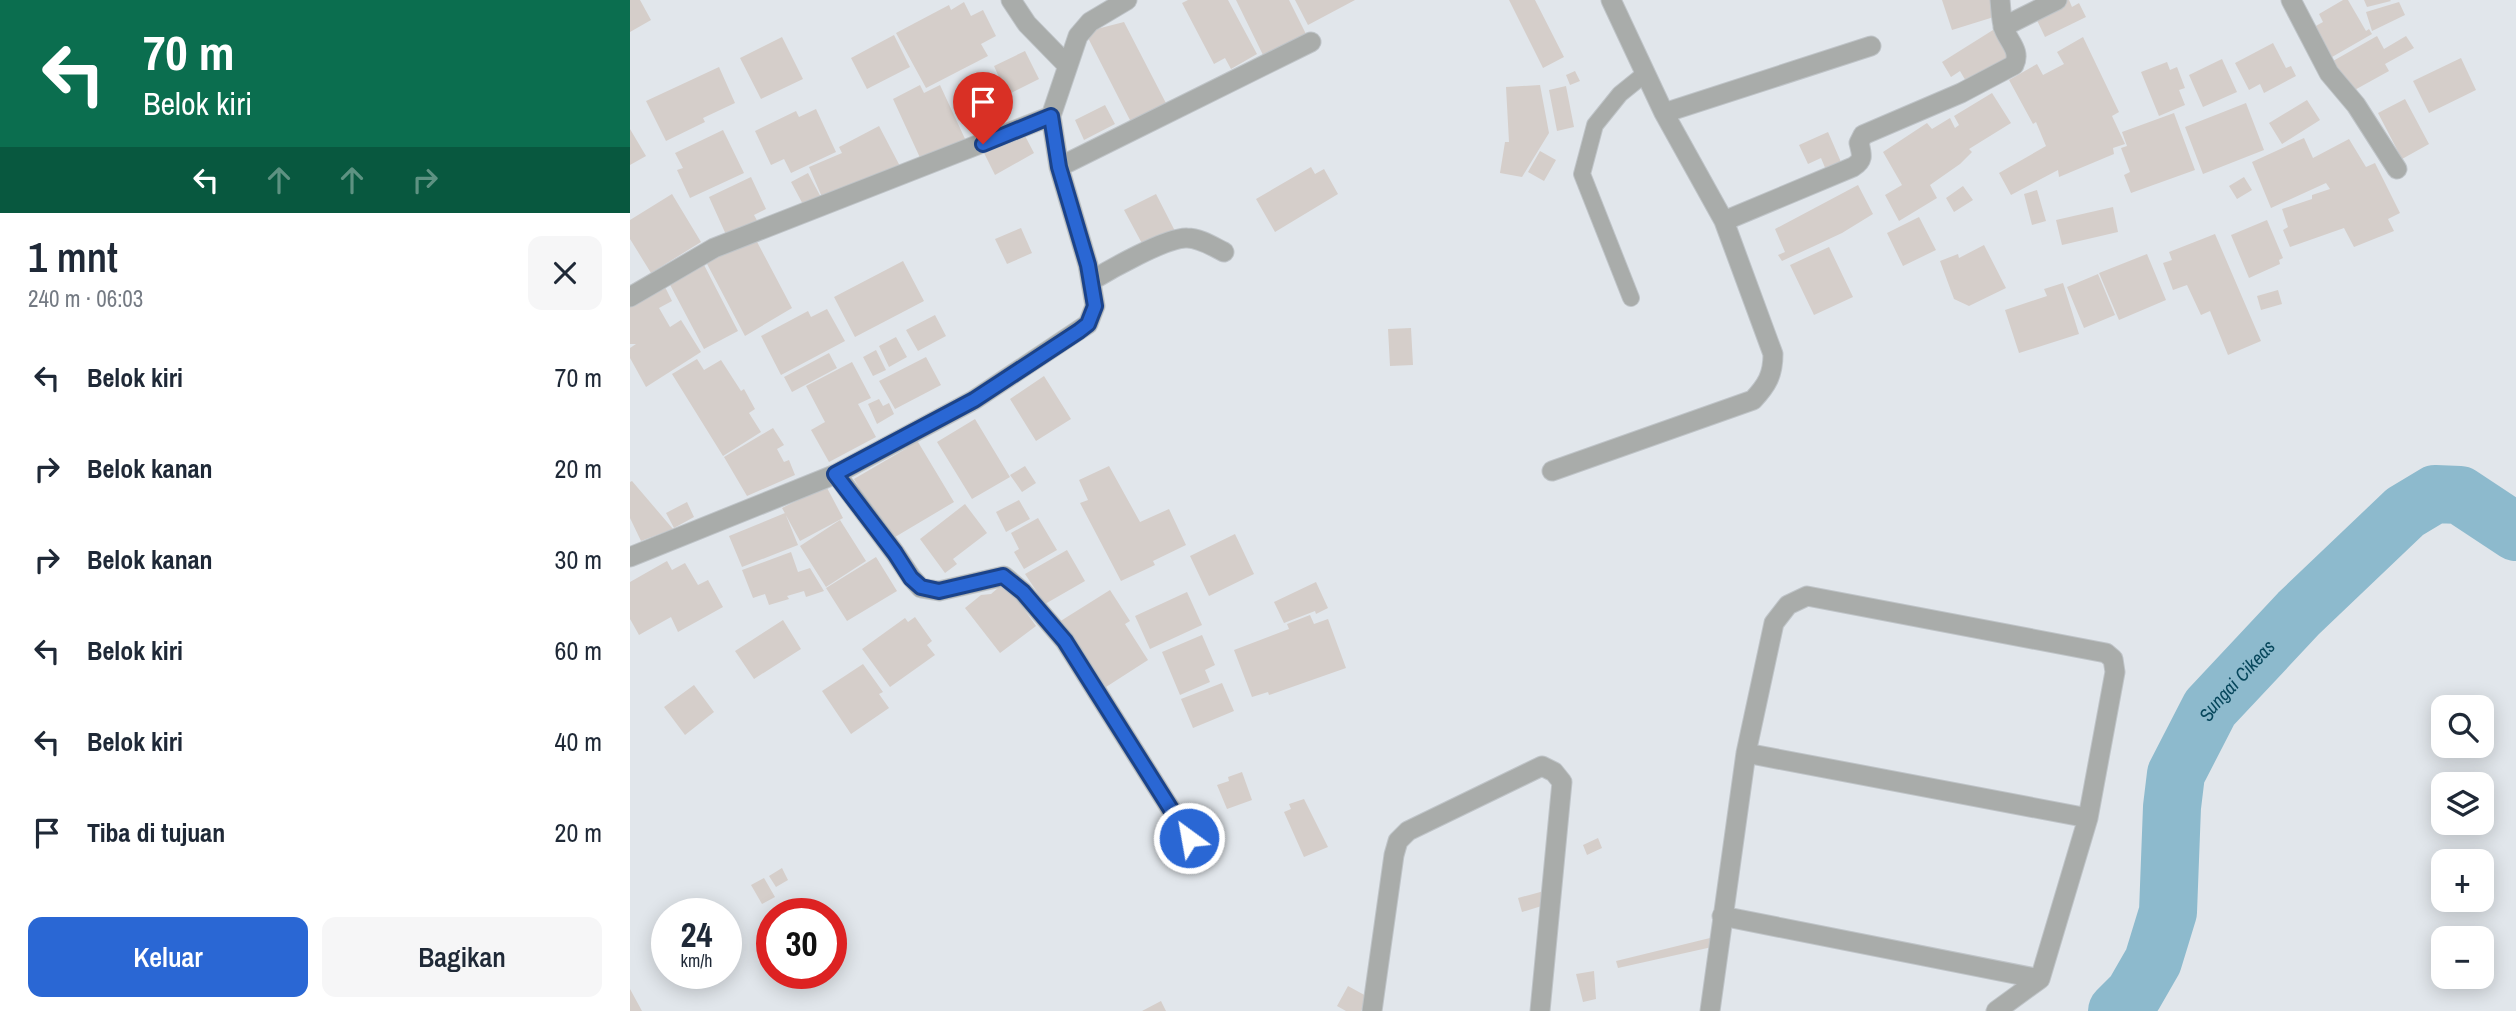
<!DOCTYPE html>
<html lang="id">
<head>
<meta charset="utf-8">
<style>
  :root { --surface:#fff; --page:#f6f6f7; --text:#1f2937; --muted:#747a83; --accent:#2a67d4 }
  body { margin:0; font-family:"Archivo Narrow",sans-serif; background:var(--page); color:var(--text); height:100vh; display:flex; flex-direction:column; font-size:26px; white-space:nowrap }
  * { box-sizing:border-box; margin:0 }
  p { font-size:23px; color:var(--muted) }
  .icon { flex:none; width:38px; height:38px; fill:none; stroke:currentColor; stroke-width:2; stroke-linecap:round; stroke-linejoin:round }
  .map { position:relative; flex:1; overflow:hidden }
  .sheet { display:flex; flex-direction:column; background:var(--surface); width:630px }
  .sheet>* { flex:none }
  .top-card { background:#0b6e4f; color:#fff; overflow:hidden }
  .tools { position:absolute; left:1801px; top:695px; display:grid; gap:14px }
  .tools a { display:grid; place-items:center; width:63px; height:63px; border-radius:14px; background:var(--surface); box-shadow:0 4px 18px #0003; font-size:35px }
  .speed { position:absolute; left:21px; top:898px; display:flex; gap:14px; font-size:35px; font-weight:700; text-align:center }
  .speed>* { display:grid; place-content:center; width:91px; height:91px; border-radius:50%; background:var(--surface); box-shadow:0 4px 18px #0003; line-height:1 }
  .speed small { font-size:18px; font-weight:400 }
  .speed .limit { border:10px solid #d22; background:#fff; color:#111 }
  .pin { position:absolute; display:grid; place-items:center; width:60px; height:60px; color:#fff; margin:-72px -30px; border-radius:50% 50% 50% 0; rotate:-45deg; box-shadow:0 0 7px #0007 }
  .pin .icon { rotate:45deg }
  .me { position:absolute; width:77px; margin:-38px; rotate:328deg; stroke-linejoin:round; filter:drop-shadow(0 0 5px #0008) }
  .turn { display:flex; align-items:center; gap:24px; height:147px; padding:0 28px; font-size:32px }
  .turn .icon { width:91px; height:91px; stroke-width:2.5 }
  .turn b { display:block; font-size:49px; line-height:60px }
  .lanes { display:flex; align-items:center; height:66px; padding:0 28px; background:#0003; justify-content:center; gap:35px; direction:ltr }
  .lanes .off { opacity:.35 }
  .round { display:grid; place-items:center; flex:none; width:74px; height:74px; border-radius:14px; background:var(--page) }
  .overview { display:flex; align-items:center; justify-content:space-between; height:119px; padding:0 28px }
  h1 { font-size:42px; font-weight:600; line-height:52px }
  .primary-button { display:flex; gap:14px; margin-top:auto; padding:14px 28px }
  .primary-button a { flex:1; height:80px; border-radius:14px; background:var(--accent); color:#fff; font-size:28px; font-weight:600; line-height:80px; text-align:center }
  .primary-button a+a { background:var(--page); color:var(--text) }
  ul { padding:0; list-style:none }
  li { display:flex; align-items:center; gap:21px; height:91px; padding:0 28px }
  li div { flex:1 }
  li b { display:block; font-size:26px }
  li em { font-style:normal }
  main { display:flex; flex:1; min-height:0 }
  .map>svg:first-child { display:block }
</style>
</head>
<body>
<main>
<section class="sheet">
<div class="top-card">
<div class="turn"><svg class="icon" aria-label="left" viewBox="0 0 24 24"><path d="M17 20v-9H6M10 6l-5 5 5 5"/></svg><div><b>70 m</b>Belok kiri</div></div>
<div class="lanes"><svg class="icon" aria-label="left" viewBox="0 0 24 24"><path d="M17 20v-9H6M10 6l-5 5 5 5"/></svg><svg class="icon off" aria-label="ahead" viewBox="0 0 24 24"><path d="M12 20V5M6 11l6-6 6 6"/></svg><svg class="icon off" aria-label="ahead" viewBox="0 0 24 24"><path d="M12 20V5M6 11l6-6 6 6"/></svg><svg class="icon off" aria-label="right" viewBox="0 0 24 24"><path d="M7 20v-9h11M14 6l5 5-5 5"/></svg></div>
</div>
<div class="overview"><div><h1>1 mnt</h1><p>240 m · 06:03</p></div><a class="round"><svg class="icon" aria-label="close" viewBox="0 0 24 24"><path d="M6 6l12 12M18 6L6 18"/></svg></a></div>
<ul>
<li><svg class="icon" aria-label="left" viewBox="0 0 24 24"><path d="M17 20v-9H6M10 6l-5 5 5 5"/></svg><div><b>Belok kiri</b></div><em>70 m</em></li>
<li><svg class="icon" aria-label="right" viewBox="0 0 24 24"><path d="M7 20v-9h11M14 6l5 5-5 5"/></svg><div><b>Belok kanan</b></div><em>20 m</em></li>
<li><svg class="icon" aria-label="right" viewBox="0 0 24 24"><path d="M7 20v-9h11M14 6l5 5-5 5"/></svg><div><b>Belok kanan</b></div><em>30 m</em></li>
<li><svg class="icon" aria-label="left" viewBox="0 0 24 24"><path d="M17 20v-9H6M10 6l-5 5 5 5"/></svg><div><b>Belok kiri</b></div><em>60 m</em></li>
<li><svg class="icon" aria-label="left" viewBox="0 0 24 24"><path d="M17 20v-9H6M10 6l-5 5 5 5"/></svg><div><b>Belok kiri</b></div><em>40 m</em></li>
<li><svg class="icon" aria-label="arrive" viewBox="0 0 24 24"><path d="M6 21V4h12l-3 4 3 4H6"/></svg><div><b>Tiba di tujuan</b></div><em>20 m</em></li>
</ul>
<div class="primary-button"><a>Keluar</a><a>Bagikan</a></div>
</section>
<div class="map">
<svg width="1886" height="1011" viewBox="0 0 1886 1011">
  <rect width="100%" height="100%" fill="#e1e6eb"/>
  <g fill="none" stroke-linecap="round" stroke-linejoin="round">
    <path stroke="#8dbacd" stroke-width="58" id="s1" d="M 1487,1011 L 1504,994 L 1523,961 L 1538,912 L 1542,807 L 1546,774 L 1580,708 L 1669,613 L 1775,512 L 1805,494 L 1830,495 L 1886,532"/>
  </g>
  <path fill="#d5ceca" d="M 0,0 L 10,0 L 21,20 L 0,32 Z
    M 558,0 L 598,0 L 627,54 L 601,69 L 595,58 L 584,64 L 552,3 Z
    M 606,0 L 659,0 L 677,36 L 634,57 Z
    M 665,0 L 725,0 L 678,25 Z
    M 879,0 L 905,0 L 934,57 L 913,68 Z
    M 1312,0 L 1361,0 L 1367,16 L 1322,30 Z
    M 1434,0 L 1439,0 L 1442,7 L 1449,3 L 1456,17 L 1415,37 L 1404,14 Z
    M 1713,0 L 1718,0 L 1736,31 L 1739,29 L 1742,34 L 1702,57 L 1684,27 L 1693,22 L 1689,14 Z
    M 1734,0 L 1760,0 L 1761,1 L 1737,7 Z
    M 334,2 L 341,16 L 353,10 L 366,36 L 351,44 L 358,56 L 296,88 L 266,33 L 319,5 L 321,10 Z
    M 1769,2 L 1775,15 L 1742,31 L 1736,12 Z
    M 494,22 L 538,107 L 502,124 L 455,32 Z
    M 1363,30 L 1380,56 L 1337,83 L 1330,71 L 1321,77 L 1312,62 Z
    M 264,35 L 280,67 L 237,89 L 221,58 Z
    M 1747,36 L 1754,49 L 1776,36 L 1784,48 L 1755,64 L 1759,71 L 1721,92 L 1703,61 Z
    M 152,37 L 173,79 L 131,99 L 110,58 Z
    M 1453,37 L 1489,112 L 1482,116 L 1495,144 L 1483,148 L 1484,154 L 1429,177 L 1428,170 L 1381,195 L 1369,173 L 1416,146 L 1406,122 L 1403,124 L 1379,80 L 1407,64 L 1413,75 L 1434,64 L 1427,52 Z
    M 1643,43 L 1656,68 L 1661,66 L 1666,76 L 1634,93 L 1630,84 L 1619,90 L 1605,63 Z
    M 395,51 L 409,79 L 377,95 L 364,66 Z
    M 1831,58 L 1846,90 L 1799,113 L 1783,81 Z
    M 1592,59 L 1607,92 L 1573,107 L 1559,75 Z
    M 1537,62 L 1540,70 L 1547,67 L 1555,88 L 1549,90 L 1555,105 L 1529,116 L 1511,72 Z
    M 89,67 L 105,103 L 73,118 L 75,122 L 36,141 L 16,101 Z
    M 945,71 L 950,81 L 940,85 L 936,75 Z
    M 290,85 L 294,93 L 310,85 L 336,141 L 292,162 L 263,99 Z
    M 910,85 L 919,133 L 892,177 L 870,173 L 875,142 L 879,142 L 876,87 Z
    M 936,86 L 944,127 L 927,131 L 919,90 Z
    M 1362,93 L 1381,123 L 1339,149 L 1342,152 L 1330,164 L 1300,185 L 1307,198 L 1269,221 L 1255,195 L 1272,185 L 1253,152 L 1297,123 L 1302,129 L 1320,118 L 1325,128 L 1329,125 L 1324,116 Z
    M 1775,99 L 1799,144 L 1772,159 L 1748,113 Z
    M 1677,100 L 1690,120 L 1652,144 L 1639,123 Z
    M 1616,103 L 1634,150 L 1573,174 L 1555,127 Z
    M 475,105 L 485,124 L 454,140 L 445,120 Z
    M 186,109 L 206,152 L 161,173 L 154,159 L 141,165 L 125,131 L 166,111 L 169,117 Z
    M 1544,113 L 1565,170 L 1501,193 L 1494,175 L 1500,172 L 1491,148 L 1497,146 L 1492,132 Z
    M 249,126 L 272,170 L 195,204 L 179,167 L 212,153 L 209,147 Z
    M 0,129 L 16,156 L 0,165 Z
    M 93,130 L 114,173 L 60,198 L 47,170 L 53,168 L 45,153 Z
    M 393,132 L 404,153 L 365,175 L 354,153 Z
    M 1198,132 L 1211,162 L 1196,170 L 1191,158 L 1178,164 L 1169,145 Z
    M 1674,138 L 1683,158 L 1719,139 L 1736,167 L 1745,163 L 1770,213 L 1758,219 L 1764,231 L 1724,247 L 1714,228 L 1660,247 L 1653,230 L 1658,227 L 1652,209 L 1682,199 L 1682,195 L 1700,189 L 1696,183 L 1641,208 L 1622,162 Z
    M 910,151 L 926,160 L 914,181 L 898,172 Z
    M 681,167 L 685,174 L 694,169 L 708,194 L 645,232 L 626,199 Z
    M 178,173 L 193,201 L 176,210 L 161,182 Z
    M 121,177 L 136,209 L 124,215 L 129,224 L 98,239 L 79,197 Z
    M 1614,177 L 1622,190 L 1607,199 L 1599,186 Z
    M 1228,185 L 1243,214 L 1212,233 L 1152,261 L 1148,255 L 1155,252 L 1145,229 Z
    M 1333,186 L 1343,200 L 1324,212 L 1316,198 Z
    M 1407,190 L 1416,221 L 1402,225 L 1394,194 Z
    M 42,194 L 71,242 L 21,273 L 0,239 L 0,220 Z
    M 526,194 L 546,233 L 515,249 L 494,210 Z
    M 1483,207 L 1488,232 L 1432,245 L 1426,220 Z
    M 1289,217 L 1306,250 L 1273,266 L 1257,233 Z
    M 1637,220 L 1653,258 L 1649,260 L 1650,264 L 1619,278 L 1601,235 Z
    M 391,228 L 402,253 L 377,264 L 365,239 Z
    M 1585,234 L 1631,341 L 1598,355 L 1580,311 L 1571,315 L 1557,285 L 1543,290 L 1533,263 L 1542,260 L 1539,252 Z
    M 125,238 L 162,308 L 115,336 L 76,262 Z
    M 1354,245 L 1376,288 L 1339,306 L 1324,299 L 1310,261 L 1328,254 L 1329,258 Z
    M 1199,247 L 1223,297 L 1184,315 L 1160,265 Z
    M 1517,254 L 1536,300 L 1489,320 L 1469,273 Z
    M 72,261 L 108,331 L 74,349 L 37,279 Z
    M 273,261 L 294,301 L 225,337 L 204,297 Z
    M 1468,274 L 1485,315 L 1454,328 L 1437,287 Z
    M 33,283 L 42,301 L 29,308 L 40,327 L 51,320 L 71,352 L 16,387 L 0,358 L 0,348 L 6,344 L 0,344 L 0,301 Z
    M 1433,283 L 1449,334 L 1389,353 L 1375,310 L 1417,296 L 1414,289 Z
    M 1648,290 L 1652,304 L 1631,310 L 1627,296 Z
    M 197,309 L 215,341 L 151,375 L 131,336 L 178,311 L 181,317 Z
    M 305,315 L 316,336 L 288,351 L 276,330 Z
    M 781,328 L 783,365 L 760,366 L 758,329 Z
    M 266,337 L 277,357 L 259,367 L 249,346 Z
    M 246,350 L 256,370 L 243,376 L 233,357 Z
    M 199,353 L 207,368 L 162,392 L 154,377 Z
    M 296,357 L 311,385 L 265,409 L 249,381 Z
    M 67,359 L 74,370 L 91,360 L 111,391 L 114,389 L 125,409 L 119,413 L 131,432 L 93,456 L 42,374 Z
    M 222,362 L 241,398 L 228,404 L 246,437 L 199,462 L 181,430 L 195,422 L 176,386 Z
    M 414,376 L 441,419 L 406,441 L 380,399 Z
    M 249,399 L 253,406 L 259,403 L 264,414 L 247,424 L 238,404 Z
    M 345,419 L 380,477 L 342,499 L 307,442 Z
    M 143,428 L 154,445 L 147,449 L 154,462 L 159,460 L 165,475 L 117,496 L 94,457 Z
    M 285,437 L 324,502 L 260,540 L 224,479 L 277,448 L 274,443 Z
    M 395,466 L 406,483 L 392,492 L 380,475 Z
    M 479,466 L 510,522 L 539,509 L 556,545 L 523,561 L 525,565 L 491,581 L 450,503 L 458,500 L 449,480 Z
    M 2,481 L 43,529 L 11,541 L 0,518 L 0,482 Z
    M 196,486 L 213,518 L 170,541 L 152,508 Z
    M 389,500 L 400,519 L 376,532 L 366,512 Z
    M 57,502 L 64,517 L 44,528 L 36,513 Z
    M 335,504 L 357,533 L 323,559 L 327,564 L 315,573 L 290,539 Z
    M 155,513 L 168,545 L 112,567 L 99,536 Z
    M 408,518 L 427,550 L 394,569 L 384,552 L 389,549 L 381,533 Z
    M 210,520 L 236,561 L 196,587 L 170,546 Z
    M 605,534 L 624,574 L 579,596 L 560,556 Z
    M 437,550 L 455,581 L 415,604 L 395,574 Z
    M 161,552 L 168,572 L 180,568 L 194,591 L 176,597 L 174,591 L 157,596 L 159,599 L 139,605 L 135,594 L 123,598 L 112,570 Z
    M 246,557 L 267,591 L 217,621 L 196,588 Z
    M 37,561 L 42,570 L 55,563 L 68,585 L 78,580 L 93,607 L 48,632 L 41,617 L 9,635 L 0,619 L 0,582 Z
    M 375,582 L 406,626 L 370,653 L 335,608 L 351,595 L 361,594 Z
    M 686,582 L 698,608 L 686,614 L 685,611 L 654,623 L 644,602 Z
    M 480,590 L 500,621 L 495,624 L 518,660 L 476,687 L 458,660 L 455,662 L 429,622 Z
    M 557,592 L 572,625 L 520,649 L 505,616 Z
    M 680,615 L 684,624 L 698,619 L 716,668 L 639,695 L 638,692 L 622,697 L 604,650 L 659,629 L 657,624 Z
    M 285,617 L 302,641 L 297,645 L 305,655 L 260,687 L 232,649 L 275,618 L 278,622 Z
    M 153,620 L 171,649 L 124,679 L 105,651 Z
    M 572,635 L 585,665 L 575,670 L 580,682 L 550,695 L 532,652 Z
    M 233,664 L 253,692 L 249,694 L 259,708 L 221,734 L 192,691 Z
    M 592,683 L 604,711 L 563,728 L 551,699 Z
    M 64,685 L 84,712 L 55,735 L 34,707 Z
    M 612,772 L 622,800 L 597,809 L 587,785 L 599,781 L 598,777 Z
    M 674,799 L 698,847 L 674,857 L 654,812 L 661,809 L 659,804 Z
    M 968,838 L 972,848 L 957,855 L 953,845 Z
    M 152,868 L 158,880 L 146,887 L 139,876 Z
    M 134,878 L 145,897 L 132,904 L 121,885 Z
    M 914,891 L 918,904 L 892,912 L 888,898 Z
    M 1080,938 L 1082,947 L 988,968 L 986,961 Z
    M 964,971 L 966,999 L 953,1002 L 946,974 Z
    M 718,986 L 738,997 L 731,1011 L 716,1011 L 707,1006 Z
    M 0,989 L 12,1011 L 0,1011 Z
    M 531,1001 L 536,1011 L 512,1011 Z"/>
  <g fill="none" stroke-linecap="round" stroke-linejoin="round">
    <g stroke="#bfc4c8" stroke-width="18">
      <path id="service" d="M 1001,298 L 952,174 L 965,125 L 990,94 L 1016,73"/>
    </g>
    <g stroke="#bfc4c8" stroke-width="21">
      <path id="minor" d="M 381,0 L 397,24 L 437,65
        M 1661,0 L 1699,73 L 1726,105 L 1767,169
        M 1373,27 L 1427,0
        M 1034,113 L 1241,46
        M 429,167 L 681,42
        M 1094,221 L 1223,167 C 1234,160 1232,155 1229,143 L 1233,135 L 1331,93 L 1384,65 C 1391,51 1379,42 1374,29 C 1371,20 1371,9 1370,0
        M 461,281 C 479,270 537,237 557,238 C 570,238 582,246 594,252
        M 0,297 L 84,248 L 421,116
        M 922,471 L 1123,400 C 1137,385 1143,375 1143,354 L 1094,221 L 1034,113 L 981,0
        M 206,474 L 265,553 L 281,577 L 291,588 L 309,591 L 374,576 L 393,592 L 435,641 L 559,838
        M 0,557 L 206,474 L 344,400 L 458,324 L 465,306 L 458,265 L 429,167 L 421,116 L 448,36 L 460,22 L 497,0
        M 1116,753 L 1458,818
        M 1092,916 L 1410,979
        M 742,1011 L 764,855 L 768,841 L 778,831 L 912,766 L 924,772 L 932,782 L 910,1011
        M 1080,1011 L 1116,753 L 1144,623 L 1158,605 L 1177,596 L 1476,653 L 1483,659 L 1485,672 L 1458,818 L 1410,979 L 1366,1011"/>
    </g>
    <use href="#service" stroke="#a9acaa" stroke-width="16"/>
    <use href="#minor" stroke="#a9acaa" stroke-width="19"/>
  </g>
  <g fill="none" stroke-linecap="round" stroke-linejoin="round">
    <g stroke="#1b438a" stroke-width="18">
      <path id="route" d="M 353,144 L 421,116 L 429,167 L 458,265 L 465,306 L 458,324 L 449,331 L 344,400 L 205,474 L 265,553 L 281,578 L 291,587 L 309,591 L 373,576 L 393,592 L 435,641 L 559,838"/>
    </g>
    <use href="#route" stroke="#2a67d4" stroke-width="12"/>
  </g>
  <g text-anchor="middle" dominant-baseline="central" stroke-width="6" stroke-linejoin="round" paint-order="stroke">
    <g font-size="19" font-style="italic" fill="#07475c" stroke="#e1e6eb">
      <text stroke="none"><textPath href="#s1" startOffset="364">Sungai Cikeas</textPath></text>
    </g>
  </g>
</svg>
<div class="tools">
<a><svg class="icon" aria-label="search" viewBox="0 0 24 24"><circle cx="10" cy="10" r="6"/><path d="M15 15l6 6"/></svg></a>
<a><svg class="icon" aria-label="layers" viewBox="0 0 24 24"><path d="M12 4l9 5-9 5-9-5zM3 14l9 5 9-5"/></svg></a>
<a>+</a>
<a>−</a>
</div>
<div class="speed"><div>24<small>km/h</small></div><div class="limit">30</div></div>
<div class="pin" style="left:353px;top:144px;background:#d93025"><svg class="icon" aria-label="arrive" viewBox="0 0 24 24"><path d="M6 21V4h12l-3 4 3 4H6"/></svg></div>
<svg class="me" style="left:559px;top:838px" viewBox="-20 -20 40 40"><circle r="17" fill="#2a67d4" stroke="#fff" stroke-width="3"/><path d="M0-11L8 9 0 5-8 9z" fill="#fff"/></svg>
</div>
</main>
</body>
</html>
